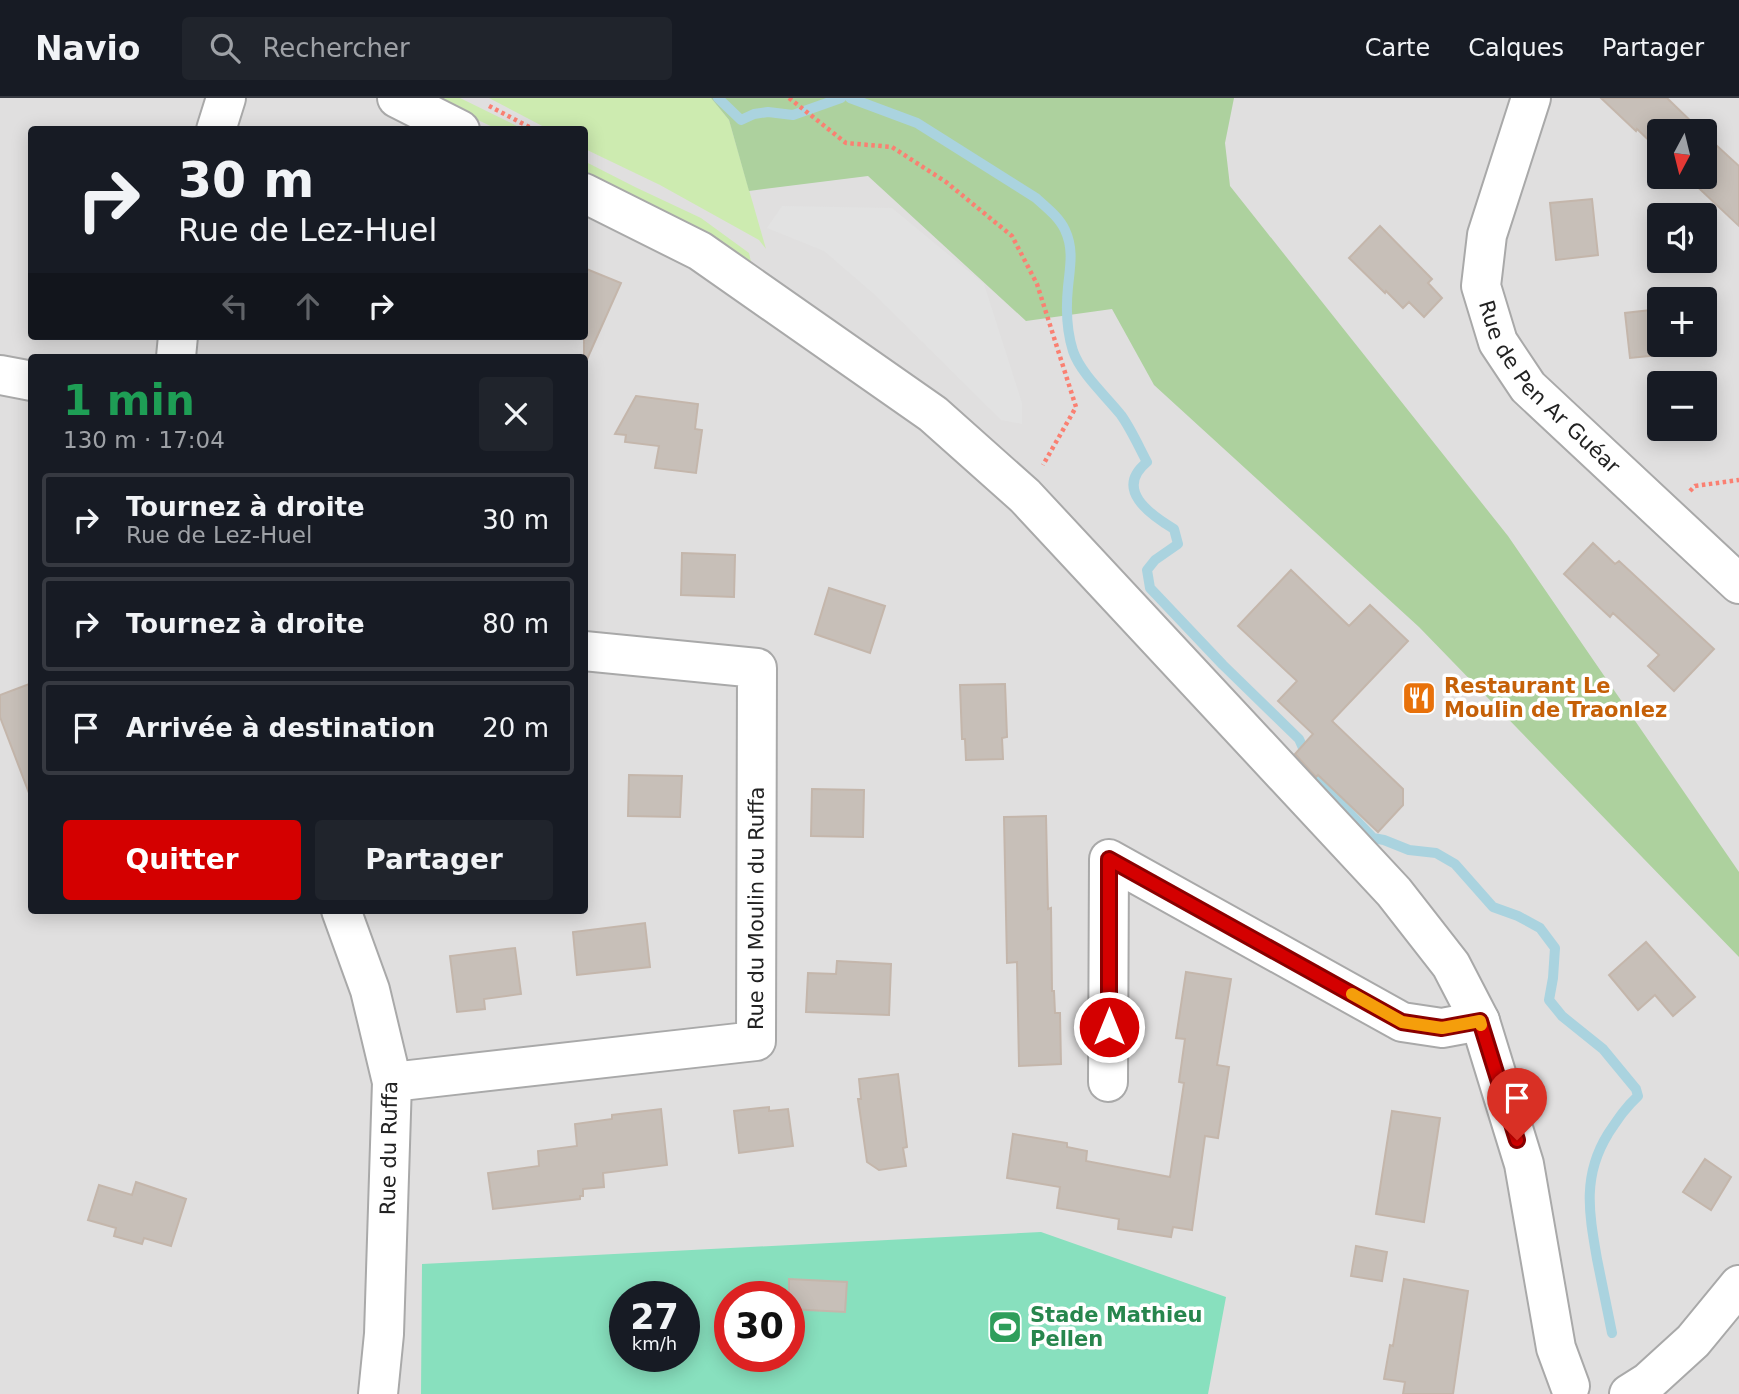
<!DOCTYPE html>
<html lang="fr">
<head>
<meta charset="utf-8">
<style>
  :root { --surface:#171b24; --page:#20242c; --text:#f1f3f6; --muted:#9ea1a6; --line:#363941; --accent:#d40000 }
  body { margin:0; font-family:"DejaVu Sans",sans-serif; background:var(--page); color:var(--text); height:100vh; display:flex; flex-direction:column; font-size:26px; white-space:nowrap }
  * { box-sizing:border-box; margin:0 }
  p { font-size:23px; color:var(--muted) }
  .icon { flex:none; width:38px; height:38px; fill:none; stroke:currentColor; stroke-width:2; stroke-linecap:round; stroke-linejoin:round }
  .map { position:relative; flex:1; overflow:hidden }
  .sheet { position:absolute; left:28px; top:256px; width:560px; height:560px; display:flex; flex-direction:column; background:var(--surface); border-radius:7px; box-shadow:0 4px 18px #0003 }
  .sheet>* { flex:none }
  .guide { position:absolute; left:28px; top:28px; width:560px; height:214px; border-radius:7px; box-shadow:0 4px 18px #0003; background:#171b24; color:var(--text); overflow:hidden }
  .needle { width:46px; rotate:187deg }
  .controls { position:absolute; left:1647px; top:21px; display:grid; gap:14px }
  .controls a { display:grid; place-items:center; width:70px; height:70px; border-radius:7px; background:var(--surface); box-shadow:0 4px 18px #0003; font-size:35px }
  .speed { position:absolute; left:609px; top:1183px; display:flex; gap:14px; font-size:35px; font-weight:700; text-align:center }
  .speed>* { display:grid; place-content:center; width:91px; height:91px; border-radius:50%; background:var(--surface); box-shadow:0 4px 18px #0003; line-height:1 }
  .speed small { font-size:18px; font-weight:400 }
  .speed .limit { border:10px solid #d22; background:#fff; color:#111 }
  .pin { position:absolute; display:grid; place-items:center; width:60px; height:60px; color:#fff; margin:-72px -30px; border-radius:50% 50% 50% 0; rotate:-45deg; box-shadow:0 0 7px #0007 }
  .pin .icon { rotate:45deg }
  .me { position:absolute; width:77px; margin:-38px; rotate:0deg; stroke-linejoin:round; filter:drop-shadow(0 0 5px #0008) }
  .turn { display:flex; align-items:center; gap:24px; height:147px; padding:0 35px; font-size:32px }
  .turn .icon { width:91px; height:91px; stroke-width:2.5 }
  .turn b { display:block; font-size:49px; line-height:60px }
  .lanes { display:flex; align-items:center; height:66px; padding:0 35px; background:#0003; justify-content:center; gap:35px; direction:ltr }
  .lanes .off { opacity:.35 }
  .round { display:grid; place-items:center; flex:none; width:74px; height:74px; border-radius:7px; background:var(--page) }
  .headline { display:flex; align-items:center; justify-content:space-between; height:119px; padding:0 35px }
  h1 { font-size:42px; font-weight:800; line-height:52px; color:#1e9e55 }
  .primary-button { display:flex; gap:14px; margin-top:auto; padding:14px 35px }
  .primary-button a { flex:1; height:80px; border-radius:7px; background:var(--accent); color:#fff; font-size:28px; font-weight:800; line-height:80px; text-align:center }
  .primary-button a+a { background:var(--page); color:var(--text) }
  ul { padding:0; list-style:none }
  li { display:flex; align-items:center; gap:21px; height:94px; margin:0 14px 10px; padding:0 21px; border:4px solid var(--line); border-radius:7px }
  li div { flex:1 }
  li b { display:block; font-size:26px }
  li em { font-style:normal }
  header { display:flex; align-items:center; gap:42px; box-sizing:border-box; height:98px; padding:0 35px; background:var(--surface); border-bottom:2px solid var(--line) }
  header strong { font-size:33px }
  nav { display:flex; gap:38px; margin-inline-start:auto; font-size:24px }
  .search { width:490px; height:63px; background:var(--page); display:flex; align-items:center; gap:18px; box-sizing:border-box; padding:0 24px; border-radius:7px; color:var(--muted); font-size:26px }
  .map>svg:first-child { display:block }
</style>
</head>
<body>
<header>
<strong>Navio</strong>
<div class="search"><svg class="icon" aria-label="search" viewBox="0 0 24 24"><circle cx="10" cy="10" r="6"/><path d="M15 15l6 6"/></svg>Rechercher</div>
<nav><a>Carte</a><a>Calques</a><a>Partager</a></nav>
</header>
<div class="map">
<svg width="1739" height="1296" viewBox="0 0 1739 1296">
  <rect width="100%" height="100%" fill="#f2efe9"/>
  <path fill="#e0dfdf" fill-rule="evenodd" d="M 0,0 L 1739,0 L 1739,1296 L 0,1296 ZM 32,32 L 584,32 L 584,238 L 32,238 ZM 1659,33 L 1704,33 L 1704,79 L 1659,79 ZM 1659,117 L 1704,117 L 1704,163 L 1659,163 ZM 1659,201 L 1704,201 L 1704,247 L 1659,247 ZM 32,259 L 584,259 L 584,812 L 32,812 ZM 1659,285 L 1704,285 L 1704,331 L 1659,331 ZM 625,1199 L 684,1199 L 684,1258 L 625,1258 ZM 730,1199 L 789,1199 L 789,1258 L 730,1258 Z"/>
  <path fill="#cdebb0" d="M 431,0 L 460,0 L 523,31 L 497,31 Z
    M 489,0 L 711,0 L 729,22 L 766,151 L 759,142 L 660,87 L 585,51 L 584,32 L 548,31 Z
    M 584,63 L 635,89 L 701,120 L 749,155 L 752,168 L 617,91 L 585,75 Z"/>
  <path fill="#add19e" d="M 711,0 L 1234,0 L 1225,45 L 1230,88 L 1508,438 L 1739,774 L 1739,859 L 1419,529 L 1154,287 L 1112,211 L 1026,223 L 868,78 L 749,93 L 729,22 Z"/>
  <path fill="#88e0be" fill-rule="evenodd" d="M 1041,1134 L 1226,1199 L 1208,1296 L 421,1296 L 422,1166 ZM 625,1199 L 684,1199 L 684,1258 L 625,1258 ZM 730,1199 L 789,1199 L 789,1258 L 730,1258 Z"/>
  <path fill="#e2e2e2" d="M 782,108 L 892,110 L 984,186 L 1022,305 L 1022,326 L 1001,322 L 874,196 L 824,153 L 767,130 Z"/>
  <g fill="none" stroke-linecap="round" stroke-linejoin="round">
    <path stroke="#aad3df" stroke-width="10" d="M 718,0 L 741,22 L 754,16 L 768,14 L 793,17 L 841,0
      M 850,0 L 917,25 L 1036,100 C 1046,109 1059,119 1065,132 C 1074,151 1070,169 1068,189 C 1066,209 1067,234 1073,253 C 1081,276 1106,298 1121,317 C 1131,331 1139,349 1147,364 C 1114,391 1149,416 1174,431 L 1178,446 L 1155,462 L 1147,472 L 1150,490 L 1223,567 L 1299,641 L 1317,681 L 1373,740 L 1384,742 L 1409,752 L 1436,755 L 1455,766 L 1493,809 L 1518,818 L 1540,830 L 1555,850 L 1553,880 L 1549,902 L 1562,918 L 1603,951 L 1636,991 L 1638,998 C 1625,1010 1618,1021 1608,1036 C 1582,1078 1589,1115 1597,1161 C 1602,1186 1607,1210 1612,1235"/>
  </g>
  <path fill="#c7bfb8" stroke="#c4b6ab" stroke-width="2" d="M 1601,0 L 1667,0 L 1701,33 L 1659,33 L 1659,52 L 1637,31 L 1636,33 Z
    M 1704,36 L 1739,68 L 1739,128 L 1687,79 L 1704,79 Z
    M 1592,101 L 1598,157 L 1556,162 L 1550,105 Z
    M 1380,128 L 1432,181 L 1428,185 L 1442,200 L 1424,219 L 1409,204 L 1403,210 L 1386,193 L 1385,195 L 1349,160 Z
    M 584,170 L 621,185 L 584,268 Z
    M 1659,211 L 1659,257 L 1630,260 L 1625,215 Z
    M 636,298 L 698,306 L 695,331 L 702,332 L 696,375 L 655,370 L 659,348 L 625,344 L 626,337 L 615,336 Z
    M 1593,445 L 1615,466 L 1619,463 L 1714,551 L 1674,593 L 1648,568 L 1659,557 L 1613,515 L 1610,519 L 1564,476 Z
    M 682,455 L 735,457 L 734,499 L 681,497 Z
    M 1291,472 L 1349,528 L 1370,507 L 1408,543 L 1332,623 L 1403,691 L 1403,707 L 1378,734 L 1318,677 L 1316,679 L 1295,656 L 1313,636 L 1278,603 L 1297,583 L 1238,528 Z
    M 829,490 L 885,508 L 870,555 L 815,536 Z
    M 32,585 L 32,695 L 29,695 L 0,619 L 0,597 Z
    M 1005,586 L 1007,639 L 1002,640 L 1003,661 L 966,662 L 965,641 L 962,641 L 960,587 Z
    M 629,677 L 682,678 L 680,719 L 628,718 Z
    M 812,691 L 864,692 L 863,739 L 811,738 Z
    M 1046,718 L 1048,811 L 1051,810 L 1052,893 L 1054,893 L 1055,915 L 1060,915 L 1061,966 L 1019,968 L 1017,864 L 1007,865 L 1004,719 Z
    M 645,825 L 650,869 L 577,877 L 573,834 Z
    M 1646,844 L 1695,899 L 1673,918 L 1655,897 L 1638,912 L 1609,877 Z
    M 515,850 L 521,896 L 484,901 L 485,911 L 457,914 L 450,858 Z
    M 837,863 L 891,866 L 889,917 L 806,914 L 808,875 L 836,876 Z
    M 1186,874 L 1231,881 L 1217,967 L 1229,969 L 1218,1040 L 1205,1038 L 1192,1132 L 1173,1129 L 1171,1139 L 1118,1131 L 1119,1121 L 1057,1110 L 1060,1089 L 1007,1080 L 1013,1036 L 1067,1045 L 1067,1049 L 1087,1053 L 1086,1063 L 1170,1079 L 1184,985 L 1179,984 L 1185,941 L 1176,940 Z
    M 898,976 L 907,1049 L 903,1050 L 906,1068 L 879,1072 L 867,1064 L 858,1001 L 861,1001 L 859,981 Z
    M 769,1009 L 769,1013 L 788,1011 L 793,1048 L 739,1055 L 734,1013 Z
    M 661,1011 L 667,1067 L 603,1075 L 604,1089 L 583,1091 L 583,1098 L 580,1098 L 580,1101 L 493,1111 L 488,1075 L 539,1068 L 538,1053 L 577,1048 L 575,1026 L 612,1021 L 612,1017 Z
    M 1392,1013 L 1440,1020 L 1424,1124 L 1376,1116 Z
    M 1705,1061 L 1731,1079 L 1711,1112 L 1683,1094 Z
    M 136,1084 L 186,1101 L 171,1148 L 144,1140 L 142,1146 L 114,1138 L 116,1130 L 88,1122 L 99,1087 L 132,1097 Z
    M 1356,1148 L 1387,1154 L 1382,1183 L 1351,1178 Z
    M 789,1181 L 847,1184 L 845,1214 L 789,1211 Z
    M 1404,1181 L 1468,1193 L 1453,1296 L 1403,1296 L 1405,1284 L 1384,1281 L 1390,1247 L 1393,1248 Z"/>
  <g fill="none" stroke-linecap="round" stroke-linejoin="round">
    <g stroke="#a9a9a9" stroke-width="42">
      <g id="minor">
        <path d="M 397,0 L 460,32"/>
        <path id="s1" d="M 1531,0 L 1487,137 L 1481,188 L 1498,244 L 1528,289 L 1739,486"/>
        <path d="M 216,32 L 226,0"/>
        <path d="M 584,95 L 700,153 L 933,316 L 1025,398 L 1394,794 L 1451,867 L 1480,923 L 1524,1066 L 1556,1250 L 1570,1288"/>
        <path d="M 176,259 L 178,238"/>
        <path d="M 0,277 L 32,283"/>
        <path d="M 341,812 L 370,892 L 392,984 L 384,1236 L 378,1296"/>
        <path id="s2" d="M 392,984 L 756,943 L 757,570 L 584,553"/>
        <path d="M 1108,984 L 1109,761 L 1402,924 L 1442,930 L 1480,923"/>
        <path d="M 1629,1296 L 1648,1284 L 1693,1243 L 1739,1187"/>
      </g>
    </g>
    <path stroke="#fa8072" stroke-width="4.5" stroke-dasharray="3.5 3.5" stroke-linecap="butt" d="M 789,0 L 846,45 L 892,49 L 946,84 L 1012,138 L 1037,186 L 1076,309 L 1043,367
      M 489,8 L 535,32
      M 1690,393 L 1695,388 L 1739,382"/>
    <use href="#minor" stroke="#fff" stroke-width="38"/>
  </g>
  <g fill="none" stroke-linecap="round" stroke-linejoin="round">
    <g stroke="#8a0000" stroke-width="18">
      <path id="route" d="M 1109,929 L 1109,761 L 1402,924 L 1442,930 L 1480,923 L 1517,1042"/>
    </g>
    <use href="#route" stroke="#d40000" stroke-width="12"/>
    <path stroke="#f59e0b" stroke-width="12" d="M 1352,896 L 1402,924 L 1442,930 L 1480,923 L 1481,927"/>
  </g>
  <defs>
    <g id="restaurant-square" transform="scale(1.75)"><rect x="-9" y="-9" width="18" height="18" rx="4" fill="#e8710a" stroke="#fff"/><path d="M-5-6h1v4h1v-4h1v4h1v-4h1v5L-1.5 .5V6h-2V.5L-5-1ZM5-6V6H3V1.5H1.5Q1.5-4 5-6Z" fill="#fff"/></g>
    <g id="stadium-square" transform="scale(1.75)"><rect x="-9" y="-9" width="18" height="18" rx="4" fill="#2e9e5b" stroke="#fff"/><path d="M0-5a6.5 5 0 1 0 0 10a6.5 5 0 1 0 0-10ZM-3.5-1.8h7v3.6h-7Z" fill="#fff"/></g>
  </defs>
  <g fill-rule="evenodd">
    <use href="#restaurant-square" x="1419" y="600"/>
    <use href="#stadium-square" x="1005" y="1229"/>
  </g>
  <g text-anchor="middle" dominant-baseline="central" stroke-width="7" stroke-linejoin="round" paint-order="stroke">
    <g font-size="21" fill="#222" stroke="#fff">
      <text stroke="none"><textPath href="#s1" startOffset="320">Rue de Pen Ar Guéar</textPath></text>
      <text stroke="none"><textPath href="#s2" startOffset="499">Rue du Moulin du Ruffa</textPath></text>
      <text transform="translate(389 1050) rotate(-89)">Rue du Ruffa</text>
    </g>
    <g font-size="21" font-weight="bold" fill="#c56008" stroke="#fff" text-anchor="start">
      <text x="1444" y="588">Restaurant Le<tspan x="1444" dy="24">Moulin de Traonlez</tspan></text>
    </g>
    <g font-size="21" font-weight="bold" fill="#27864d" stroke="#fff" text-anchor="start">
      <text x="1030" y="1217">Stade Mathieu<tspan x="1030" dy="24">Pellen</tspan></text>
    </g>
  </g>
</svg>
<div class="controls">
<a><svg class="needle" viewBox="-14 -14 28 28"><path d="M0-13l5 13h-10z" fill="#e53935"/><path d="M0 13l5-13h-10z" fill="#9ea1a6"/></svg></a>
<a><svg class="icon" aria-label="sound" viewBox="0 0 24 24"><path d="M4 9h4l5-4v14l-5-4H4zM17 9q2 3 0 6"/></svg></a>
<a>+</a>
<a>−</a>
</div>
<div class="speed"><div>27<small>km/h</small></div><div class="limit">30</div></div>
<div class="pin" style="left:1517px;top:1042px;background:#d93025"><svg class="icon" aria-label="arrive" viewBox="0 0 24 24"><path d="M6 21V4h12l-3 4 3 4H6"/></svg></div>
<svg class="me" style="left:1109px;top:929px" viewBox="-20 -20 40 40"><circle r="17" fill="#d40000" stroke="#fff" stroke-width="3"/><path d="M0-11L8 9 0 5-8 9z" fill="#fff"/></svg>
<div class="guide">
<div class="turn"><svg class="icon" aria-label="right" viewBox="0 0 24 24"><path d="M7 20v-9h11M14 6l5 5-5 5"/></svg><div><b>30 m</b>Rue de Lez-Huel</div></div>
<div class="lanes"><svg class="icon off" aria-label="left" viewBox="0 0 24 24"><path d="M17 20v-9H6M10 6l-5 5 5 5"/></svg><svg class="icon off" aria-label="ahead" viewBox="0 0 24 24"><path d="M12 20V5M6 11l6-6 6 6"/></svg><svg class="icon" aria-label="right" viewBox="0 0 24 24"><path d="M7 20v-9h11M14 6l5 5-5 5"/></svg></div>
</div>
<section class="sheet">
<div class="headline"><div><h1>1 min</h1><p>130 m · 17:04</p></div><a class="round"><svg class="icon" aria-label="close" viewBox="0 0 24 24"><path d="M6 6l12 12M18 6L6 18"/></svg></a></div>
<ul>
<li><svg class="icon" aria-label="right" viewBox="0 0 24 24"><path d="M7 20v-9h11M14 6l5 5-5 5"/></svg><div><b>Tournez à droite</b><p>Rue de Lez-Huel</p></div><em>30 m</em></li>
<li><svg class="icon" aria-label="right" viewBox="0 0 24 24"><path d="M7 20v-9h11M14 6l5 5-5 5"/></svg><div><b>Tournez à droite</b></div><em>80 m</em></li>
<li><svg class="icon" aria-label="arrive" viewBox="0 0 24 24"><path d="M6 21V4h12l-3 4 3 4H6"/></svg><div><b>Arrivée à destination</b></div><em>20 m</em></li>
</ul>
<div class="primary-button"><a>Quitter</a><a>Partager</a></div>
</section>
</div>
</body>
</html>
